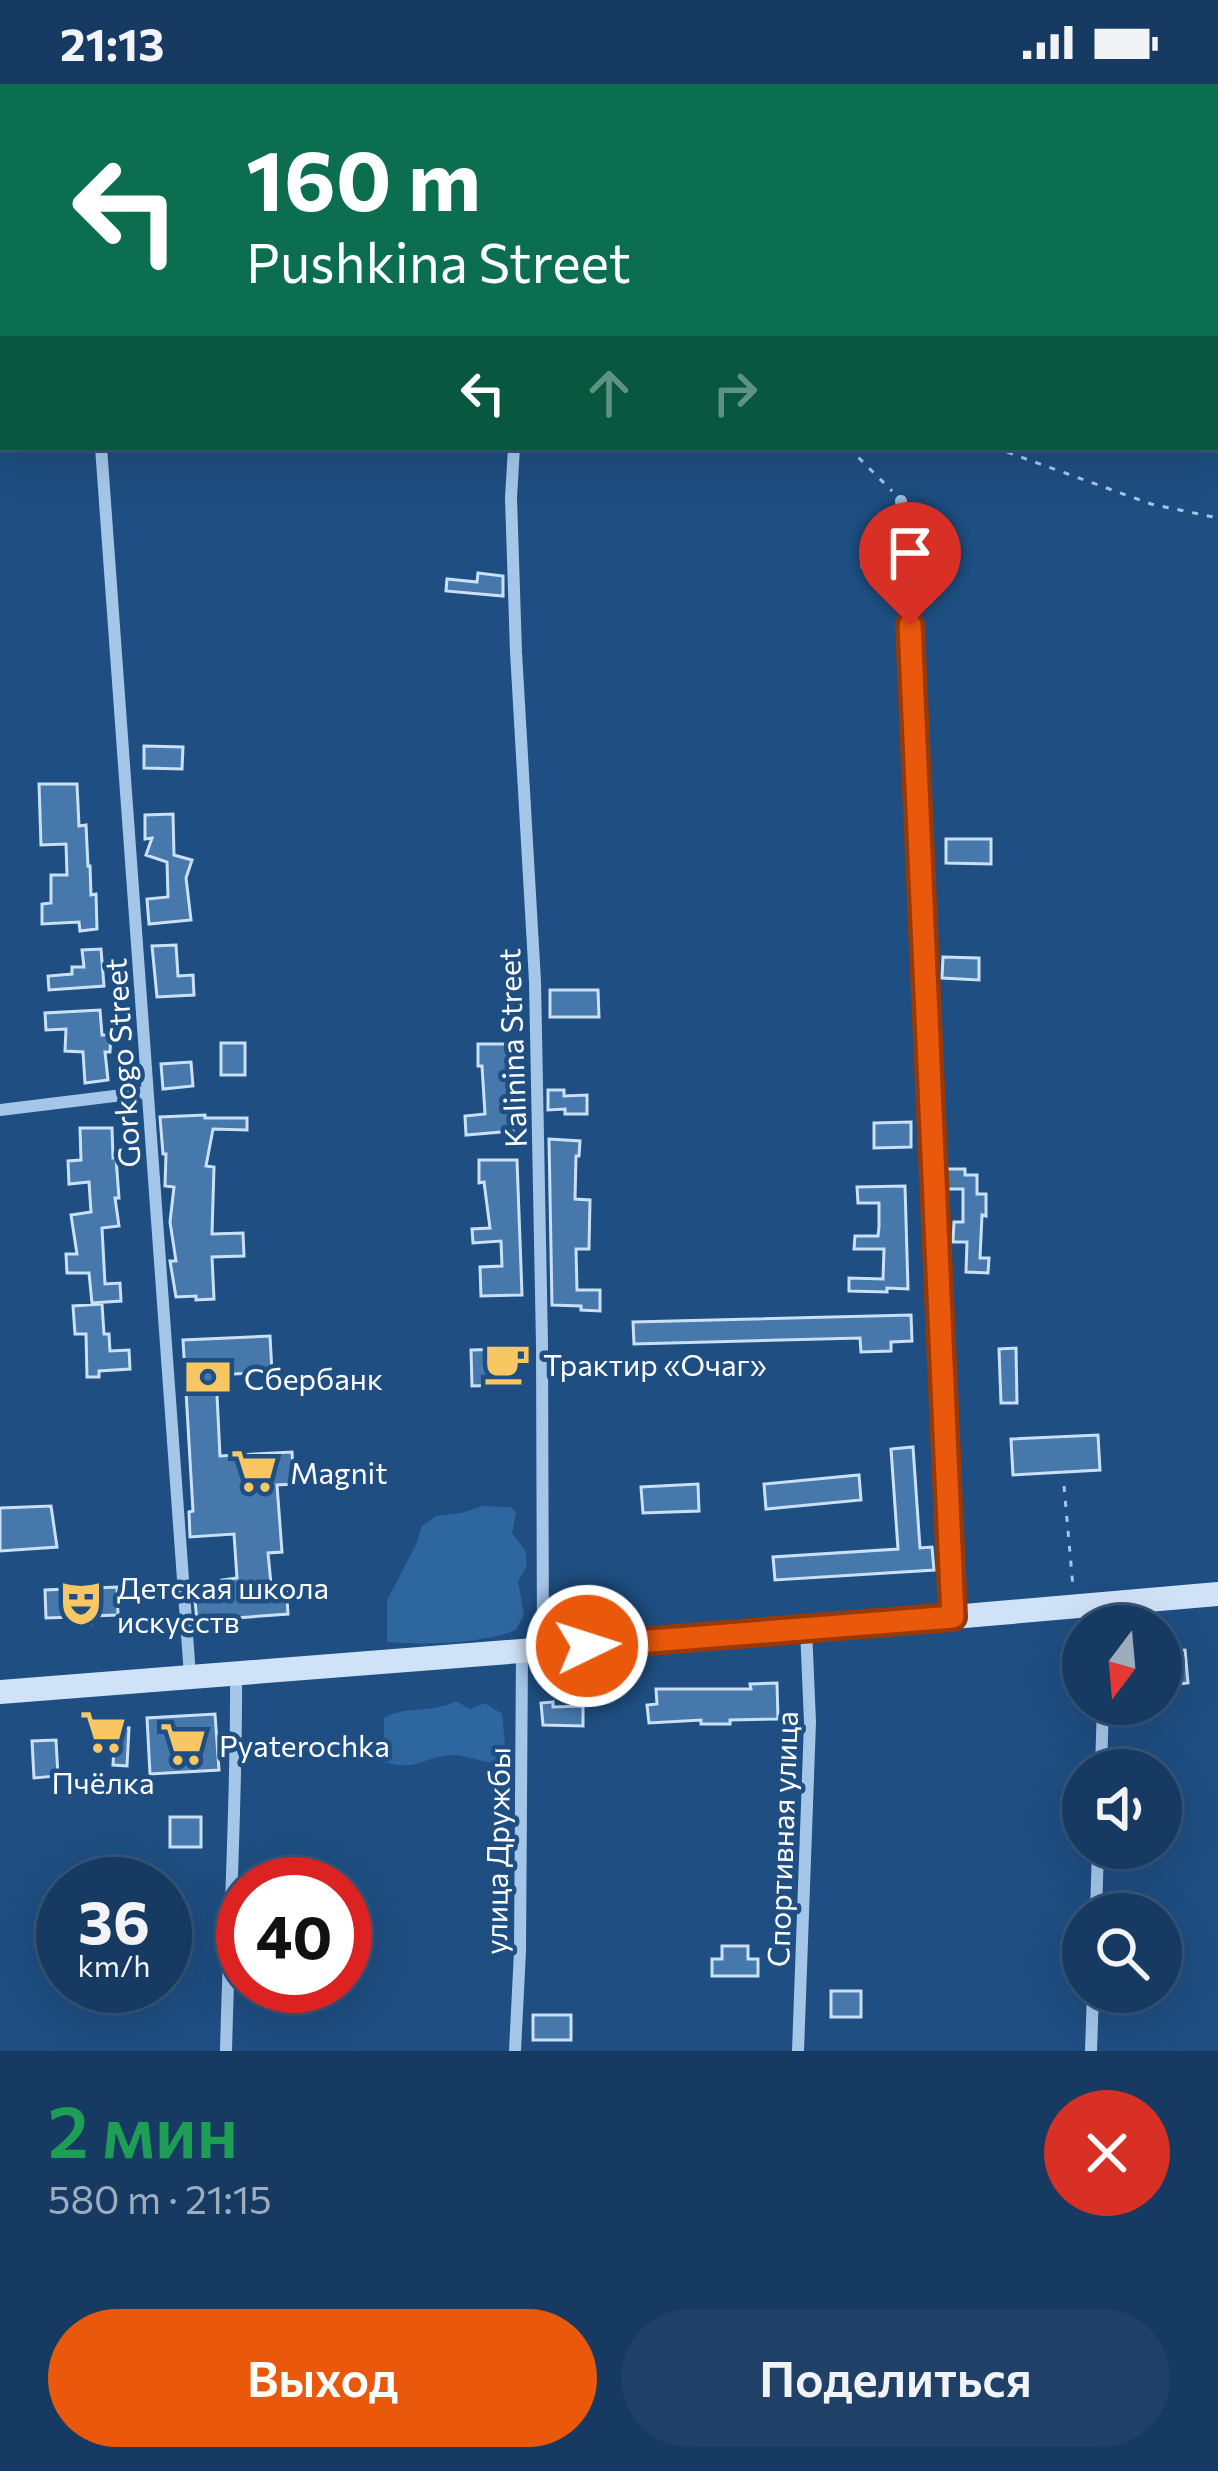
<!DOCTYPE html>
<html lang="ru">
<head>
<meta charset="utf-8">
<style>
  :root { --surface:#163a62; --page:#1f4168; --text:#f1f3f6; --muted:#9eadbe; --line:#355477; --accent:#ea580c }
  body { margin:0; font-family:Commissioner,sans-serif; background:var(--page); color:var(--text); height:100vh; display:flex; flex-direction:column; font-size:45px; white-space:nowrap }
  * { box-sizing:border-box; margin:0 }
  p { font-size:39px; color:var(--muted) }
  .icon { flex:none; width:66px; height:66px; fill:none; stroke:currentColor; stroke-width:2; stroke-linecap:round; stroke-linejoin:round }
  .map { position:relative; height:1967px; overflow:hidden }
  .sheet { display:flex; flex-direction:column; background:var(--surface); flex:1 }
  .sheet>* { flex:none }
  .banner { position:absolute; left:0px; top:0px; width:1218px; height:366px; box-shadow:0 12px 48px #0002,0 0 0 3px var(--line); background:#0b6e4f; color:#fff; overflow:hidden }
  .needle { width:78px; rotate:196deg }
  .controls { position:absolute; left:1062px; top:1521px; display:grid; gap:24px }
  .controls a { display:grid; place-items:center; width:120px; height:120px; border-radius:50%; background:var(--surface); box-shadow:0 12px 48px #0002,0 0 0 3px var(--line); font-size:60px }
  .speed { position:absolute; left:36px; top:1773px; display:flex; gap:24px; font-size:60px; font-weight:700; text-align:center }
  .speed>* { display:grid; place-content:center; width:156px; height:156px; border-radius:50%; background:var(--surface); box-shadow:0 12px 48px #0002,0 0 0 3px var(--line); line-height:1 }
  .speed small { font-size:30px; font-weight:400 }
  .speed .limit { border:18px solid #d22; background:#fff; color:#111 }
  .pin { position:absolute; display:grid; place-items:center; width:102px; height:102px; color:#fff; margin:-123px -51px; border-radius:50% 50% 50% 0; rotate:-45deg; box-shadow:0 0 12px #0007 }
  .pin .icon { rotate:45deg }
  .me { position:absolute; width:132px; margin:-66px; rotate:86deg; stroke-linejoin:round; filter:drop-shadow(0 0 9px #0008) }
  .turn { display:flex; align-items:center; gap:42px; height:252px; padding:0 48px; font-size:54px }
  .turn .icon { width:156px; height:156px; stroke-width:2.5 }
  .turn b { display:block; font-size:84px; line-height:102px }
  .lanes { display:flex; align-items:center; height:114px; padding:0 48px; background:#0003; justify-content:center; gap:60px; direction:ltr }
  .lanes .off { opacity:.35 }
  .round { display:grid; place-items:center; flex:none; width:126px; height:126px; border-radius:63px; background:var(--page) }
  .headline { display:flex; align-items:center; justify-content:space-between; height:204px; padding:0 48px }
  h1 { font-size:72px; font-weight:600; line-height:90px; color:#1e9e55 }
  .primary-button { display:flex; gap:24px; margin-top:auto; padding:24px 48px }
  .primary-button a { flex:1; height:138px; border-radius:72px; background:var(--accent); color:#fff; font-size:48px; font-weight:600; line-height:138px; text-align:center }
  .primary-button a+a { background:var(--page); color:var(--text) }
  .status { display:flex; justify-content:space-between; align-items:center; height:84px; padding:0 60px; background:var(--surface); direction:ltr }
  .status svg { height:33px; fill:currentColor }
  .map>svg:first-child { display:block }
</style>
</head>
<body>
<div class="status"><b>21:13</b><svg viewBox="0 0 49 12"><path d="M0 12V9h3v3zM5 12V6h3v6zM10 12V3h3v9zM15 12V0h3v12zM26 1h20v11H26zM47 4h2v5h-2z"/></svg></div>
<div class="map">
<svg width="1218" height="1967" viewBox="0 0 1218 1967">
  <rect width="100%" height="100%" fill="#1e4e82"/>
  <path fill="#2e669f" d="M 483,1422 L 511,1423 L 516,1429 L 512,1449 L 525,1466 L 527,1482 L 518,1497 L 524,1531 L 516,1546 C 483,1560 423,1561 387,1558 L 387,1516 L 416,1461 L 422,1442 L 436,1432 L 461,1429 Z
    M 456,1617 L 470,1625 L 485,1619 L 502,1630 L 505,1660 L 500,1678 C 483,1681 468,1670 451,1671 C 422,1673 418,1688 384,1678 L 384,1634 C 406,1621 432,1630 456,1617 Z"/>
  <path fill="#4678ab" stroke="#c9e0f7" stroke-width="3" d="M 863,455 L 896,456 L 895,484 L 862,483 Z
    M 478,489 L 503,492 L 503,512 L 446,507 L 447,495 L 477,498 Z
    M 144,662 L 183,663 L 182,685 L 144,684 Z
    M 39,700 L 77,700 L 79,742 L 86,741 L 88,782 L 90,782 L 91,811 L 96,810 L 97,845 L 80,847 L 79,838 L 42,840 L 42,820 L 51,819 L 51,791 L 67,791 L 66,760 L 41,761 Z
    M 173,730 L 174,771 L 192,776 L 186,794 L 191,836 L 149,840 L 147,815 L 168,813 L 167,778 L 146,771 L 152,754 L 145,755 L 145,731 Z
    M 946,755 L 991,755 L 991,780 L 946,779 Z
    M 176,861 L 178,892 L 193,891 L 194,911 L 157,913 L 152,862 Z
    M 101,865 L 104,902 L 49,906 L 48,892 L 72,890 L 72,883 L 84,883 L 82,866 Z
    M 943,873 L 979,874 L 979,896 L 942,894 Z
    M 550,906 L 598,906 L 599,933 L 550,933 Z
    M 100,926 L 102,951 L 111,951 L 110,968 L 105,968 L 108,996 L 85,999 L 83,968 L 65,967 L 66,945 L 46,946 L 45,929 Z
    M 221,959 L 245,959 L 245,991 L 221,991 Z
    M 478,960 L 510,960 L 509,1002 L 513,1047 L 466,1051 L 465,1032 L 485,1030 L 482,982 L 478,982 Z
    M 191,978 L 193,1002 L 163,1005 L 161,980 Z
    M 548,1006 L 564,1006 L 564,1012 L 587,1011 L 587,1030 L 565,1030 L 565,1025 L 548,1026 Z
    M 205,1031 L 205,1034 L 247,1034 L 247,1046 L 213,1045 L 206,1082 L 214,1083 L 212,1150 L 243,1149 L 244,1172 L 212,1173 L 214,1215 L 196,1216 L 196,1212 L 176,1213 L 170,1177 L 176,1177 L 170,1138 L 174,1103 L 165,1102 L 166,1070 L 163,1070 L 160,1033 Z
    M 911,1038 L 911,1063 L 874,1064 L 874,1039 Z
    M 80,1044 L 112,1044 L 113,1074 L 116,1074 L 119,1114 L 115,1114 L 119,1142 L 102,1144 L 105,1200 L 120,1199 L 121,1217 L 92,1219 L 89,1189 L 67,1189 L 66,1170 L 77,1170 L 71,1131 L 91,1128 L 89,1098 L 69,1100 L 68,1077 L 81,1076 Z
    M 549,1055 L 580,1057 L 579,1072 L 576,1072 L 575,1115 L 590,1116 L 589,1165 L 576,1165 L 577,1206 L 600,1206 L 600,1227 L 581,1226 L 581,1222 L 552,1221 Z
    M 479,1076 L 517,1076 L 522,1211 L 481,1212 L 480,1183 L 502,1182 L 501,1157 L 473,1159 L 472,1145 L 490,1144 L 484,1098 L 479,1099 Z
    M 944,1085 L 965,1085 L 965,1091 L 977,1091 L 977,1110 L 986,1110 L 986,1132 L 982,1131 L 980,1174 L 989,1174 L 988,1189 L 966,1188 L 967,1158 L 953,1158 L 954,1138 L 963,1138 L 963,1105 L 945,1105 Z
    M 905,1102 L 908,1205 L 887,1204 L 887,1208 L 849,1207 L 849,1194 L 883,1195 L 884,1165 L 854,1165 L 855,1152 L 878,1152 L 879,1143 L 879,1119 L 858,1119 L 857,1103 Z
    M 102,1220 L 104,1250 L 109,1250 L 110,1267 L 129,1266 L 130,1285 L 99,1287 L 99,1293 L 87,1293 L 86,1250 L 75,1250 L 73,1222 Z
    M 911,1231 L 912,1257 L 891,1258 L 891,1267 L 861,1268 L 860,1254 L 634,1260 L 633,1238 Z
    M 270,1252 L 272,1288 L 216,1291 L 220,1372 L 292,1368 L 294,1400 L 277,1401 L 282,1468 L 268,1469 L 271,1500 L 286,1499 L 288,1530 L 197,1537 L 194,1507 L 223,1506 L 222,1496 L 237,1494 L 234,1450 L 190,1453 L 189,1428 L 193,1427 L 183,1256 Z
    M 1016,1264 L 1017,1319 L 1001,1319 L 999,1265 Z
    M 513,1265 L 513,1292 L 505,1292 L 505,1301 L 472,1302 L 471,1266 Z
    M 1098,1351 L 1100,1386 L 1013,1391 L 1011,1355 Z
    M 913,1363 L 920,1464 L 932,1463 L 934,1486 L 775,1496 L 773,1473 L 898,1465 L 891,1365 Z
    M 859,1391 L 861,1416 L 766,1425 L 764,1400 Z
    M 698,1400 L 699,1427 L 643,1429 L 641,1403 Z
    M 51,1422 L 57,1463 L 0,1467 L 0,1424 Z
    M 117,1503 L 118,1531 L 90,1532 L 91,1540 L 75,1540 L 75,1533 L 46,1534 L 45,1506 Z
    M 1185,1566 L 1188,1599 L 1161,1602 L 1161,1568 Z
    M 777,1599 L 778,1635 L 730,1636 L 730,1640 L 701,1640 L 701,1636 L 649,1639 L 647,1621 L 657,1620 L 656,1605 L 751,1605 L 750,1600 Z
    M 553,1618 L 553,1623 L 583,1622 L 583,1642 L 543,1641 L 541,1619 Z
    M 215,1630 L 219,1686 L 150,1690 L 147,1634 Z
    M 97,1642 L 129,1644 L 127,1682 L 113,1681 L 114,1663 L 96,1662 Z
    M 56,1656 L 58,1692 L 34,1694 L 32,1657 Z
    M 170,1733 L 201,1733 L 201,1763 L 170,1763 Z
    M 722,1862 L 748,1862 L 748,1875 L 758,1875 L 758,1892 L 712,1892 L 712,1875 L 722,1875 Z
    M 831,1907 L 861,1907 L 861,1933 L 831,1933 Z
    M 533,1931 L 571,1931 L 571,1956 L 533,1956 Z"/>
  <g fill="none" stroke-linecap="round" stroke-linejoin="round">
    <path stroke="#a4c7e9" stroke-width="3" stroke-dasharray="6 9" stroke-linecap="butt" d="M 106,0 L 108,3
      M 183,0 L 187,3
      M 848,363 L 892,407
      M 993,363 L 1151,420 L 1218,434
      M 1064,1402 L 1073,1503"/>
    <path stroke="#a4c7e9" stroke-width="12" d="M 101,363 L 190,1592
      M 514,363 L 511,414 L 516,568 L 535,897 L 542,1261 L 543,1564
      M 901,417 L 906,446 L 953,1532
      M 0,1026 L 147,1008
      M 1101,1686 L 1103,1620
      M 1096,1830 L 1098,1764
      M 226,1967 C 229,1841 237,1716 236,1590
      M 515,1967 L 520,1867 L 522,1567
      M 798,1967 L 810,1638 L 806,1545
      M 1091,1967 L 1093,1908"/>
    <path stroke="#cfe2f7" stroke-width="24" d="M 0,1608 L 953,1533 L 1218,1510"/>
  </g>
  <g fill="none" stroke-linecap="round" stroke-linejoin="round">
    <g stroke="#983908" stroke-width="30">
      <path id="route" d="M 587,1562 L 953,1533 L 910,541"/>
    </g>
    <use href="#route" stroke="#ea580c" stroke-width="21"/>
  </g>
  <defs>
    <g id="cafe-bare" transform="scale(3.6)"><path d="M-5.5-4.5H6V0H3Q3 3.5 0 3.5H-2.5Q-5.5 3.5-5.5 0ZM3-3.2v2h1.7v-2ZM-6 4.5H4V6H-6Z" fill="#f8c763" stroke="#1e4e82" stroke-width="2.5" paint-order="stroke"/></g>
    <g id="bank-bare" transform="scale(3.6)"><path d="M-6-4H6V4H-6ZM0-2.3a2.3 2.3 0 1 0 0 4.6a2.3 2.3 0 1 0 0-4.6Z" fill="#f8c763" stroke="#1e4e82" stroke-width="2.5" paint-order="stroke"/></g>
    <g id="supermarket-bare" transform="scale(3.6)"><path d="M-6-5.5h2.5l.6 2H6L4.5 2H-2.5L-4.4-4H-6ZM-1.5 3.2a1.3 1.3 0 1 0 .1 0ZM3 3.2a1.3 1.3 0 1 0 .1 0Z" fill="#f8c763" stroke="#1e4e82" stroke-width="2.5" paint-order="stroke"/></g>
    <g id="theatre-bare" transform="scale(3.6)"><path d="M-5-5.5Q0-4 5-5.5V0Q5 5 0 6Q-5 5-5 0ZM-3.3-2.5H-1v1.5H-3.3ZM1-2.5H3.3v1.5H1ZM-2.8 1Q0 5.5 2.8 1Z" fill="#f8c763" stroke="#1e4e82" stroke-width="2.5" paint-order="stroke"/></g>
  </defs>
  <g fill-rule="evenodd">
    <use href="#cafe-bare" x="507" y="1279"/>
    <use href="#bank-bare" x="208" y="1293"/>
    <use href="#supermarket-bare" x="254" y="1387"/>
    <use href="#theatre-bare" x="81" y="1519"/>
    <use href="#supermarket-bare" x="103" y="1648"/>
    <use href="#supermarket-bare" x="183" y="1660"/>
  </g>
  <g text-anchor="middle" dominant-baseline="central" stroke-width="9" stroke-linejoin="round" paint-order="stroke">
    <g font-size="30" fill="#fff" stroke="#1e4e82">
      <text transform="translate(511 964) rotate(-92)">Kalinina Street</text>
      <text transform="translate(121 979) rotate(-94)">Gorkogo Street</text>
      <text transform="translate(781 1755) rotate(-88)">Спортивная улица</text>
      <text transform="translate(496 1767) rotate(-89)">улица Дружбы</text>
    </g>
    <g font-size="30" fill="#fff" stroke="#1e4e82" text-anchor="start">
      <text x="543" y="1279">Трактир «Очаг»</text>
      <text x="244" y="1293">Сбербанк</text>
      <text x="290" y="1387">Magnit</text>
      <text x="117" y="1502">Детская школа<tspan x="117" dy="34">искусств</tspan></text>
      <text x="219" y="1660">Pyaterochka</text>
      <text x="103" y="1697" text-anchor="middle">Пчёлка</text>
    </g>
  </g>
</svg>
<div class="controls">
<a><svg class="needle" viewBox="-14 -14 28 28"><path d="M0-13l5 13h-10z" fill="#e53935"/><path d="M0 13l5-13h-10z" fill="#9eadbe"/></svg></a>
<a><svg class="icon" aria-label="sound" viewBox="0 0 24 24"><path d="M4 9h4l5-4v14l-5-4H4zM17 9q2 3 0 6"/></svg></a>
<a><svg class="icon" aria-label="search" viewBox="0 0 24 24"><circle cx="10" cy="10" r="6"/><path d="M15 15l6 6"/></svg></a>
</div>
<div class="speed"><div>36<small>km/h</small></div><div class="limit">40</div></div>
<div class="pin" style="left:910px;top:541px;background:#d93025"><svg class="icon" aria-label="arrive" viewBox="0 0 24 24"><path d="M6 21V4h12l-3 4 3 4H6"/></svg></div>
<svg class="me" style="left:587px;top:1562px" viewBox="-20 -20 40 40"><circle r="17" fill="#ea580c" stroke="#fff" stroke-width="3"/><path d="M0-11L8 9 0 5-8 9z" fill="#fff"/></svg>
<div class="banner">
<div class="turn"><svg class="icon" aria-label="left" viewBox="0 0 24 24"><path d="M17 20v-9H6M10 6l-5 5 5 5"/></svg><div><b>160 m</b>Pushkina Street</div></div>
<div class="lanes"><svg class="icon" aria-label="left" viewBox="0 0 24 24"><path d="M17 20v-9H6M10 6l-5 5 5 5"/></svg><svg class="icon off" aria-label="ahead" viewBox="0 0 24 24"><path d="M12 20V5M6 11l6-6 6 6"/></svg><svg class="icon off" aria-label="right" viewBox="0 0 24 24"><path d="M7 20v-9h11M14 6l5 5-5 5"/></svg></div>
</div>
</div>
<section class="sheet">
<div class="headline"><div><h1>2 мин</h1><p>580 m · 21:15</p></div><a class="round" style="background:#d93025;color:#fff"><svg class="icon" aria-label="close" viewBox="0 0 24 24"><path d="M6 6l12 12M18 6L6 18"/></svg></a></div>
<div class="primary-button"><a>Выход</a><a>Поделиться</a></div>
</section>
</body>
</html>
